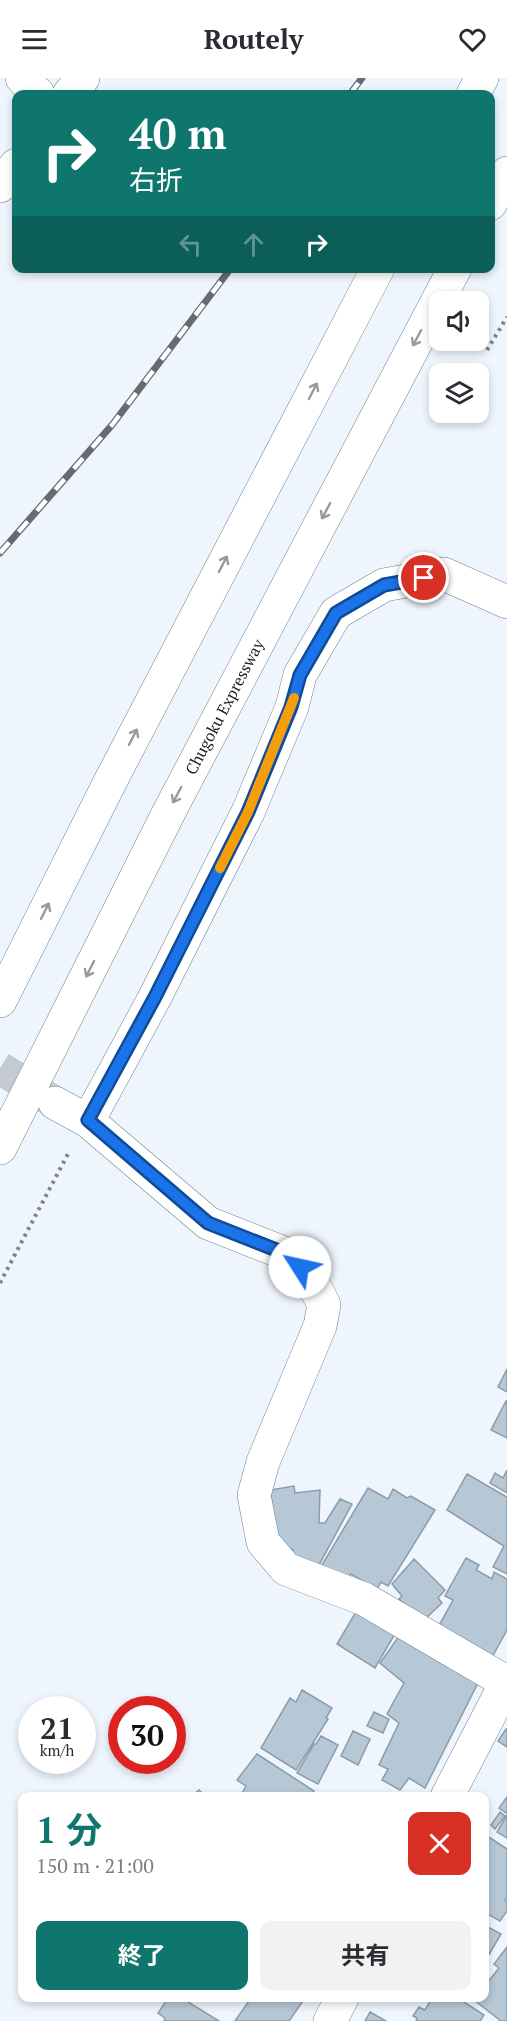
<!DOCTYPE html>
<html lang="ja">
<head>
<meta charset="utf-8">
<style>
  :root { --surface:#fff; --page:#f2f2f3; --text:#2b2b33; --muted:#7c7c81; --accent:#0f766e }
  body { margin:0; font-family:"PT Serif","Noto Sans JP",serif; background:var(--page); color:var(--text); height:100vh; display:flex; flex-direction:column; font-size:22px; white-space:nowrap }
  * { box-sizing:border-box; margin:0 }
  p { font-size:20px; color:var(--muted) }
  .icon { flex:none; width:33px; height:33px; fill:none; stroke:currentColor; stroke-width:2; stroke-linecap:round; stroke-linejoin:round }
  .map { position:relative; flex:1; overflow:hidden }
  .drawer { position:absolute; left:18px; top:1714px; width:471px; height:210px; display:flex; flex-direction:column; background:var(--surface); border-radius:12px; box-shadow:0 3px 9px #0003 }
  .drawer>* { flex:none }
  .hud { position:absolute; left:12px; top:12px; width:483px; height:183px; border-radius:12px; box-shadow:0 3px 9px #0003; background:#0f766e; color:#fff; overflow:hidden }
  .controls { position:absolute; left:429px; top:213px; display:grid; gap:12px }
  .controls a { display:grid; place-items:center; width:60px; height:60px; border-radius:12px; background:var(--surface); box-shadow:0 3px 9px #0003; font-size:30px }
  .speed { position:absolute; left:18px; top:1618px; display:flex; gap:12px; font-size:30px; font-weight:700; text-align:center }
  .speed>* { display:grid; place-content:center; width:78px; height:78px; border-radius:50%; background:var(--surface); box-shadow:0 3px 9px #0003; line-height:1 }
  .speed small { font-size:15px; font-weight:400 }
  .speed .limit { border:9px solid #d22; background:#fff; color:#111 }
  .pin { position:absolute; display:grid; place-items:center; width:51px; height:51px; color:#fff; margin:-26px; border:3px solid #fff; border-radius:50%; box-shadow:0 2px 6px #0007 }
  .me { position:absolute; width:66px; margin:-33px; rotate:305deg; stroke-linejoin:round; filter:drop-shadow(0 0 4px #0008) }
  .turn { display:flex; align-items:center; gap:21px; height:126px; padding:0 18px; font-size:27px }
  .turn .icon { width:78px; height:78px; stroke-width:2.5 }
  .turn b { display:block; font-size:42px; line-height:51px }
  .lanes { display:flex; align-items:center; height:57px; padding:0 18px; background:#0003; justify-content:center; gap:30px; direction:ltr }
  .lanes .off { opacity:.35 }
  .round { display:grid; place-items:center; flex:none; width:63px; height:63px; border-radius:12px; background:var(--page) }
  .head { display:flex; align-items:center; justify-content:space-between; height:102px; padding:0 18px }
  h1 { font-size:36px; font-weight:700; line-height:45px; color:var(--accent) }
  .cta { display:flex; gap:12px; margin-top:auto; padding:12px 18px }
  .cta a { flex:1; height:69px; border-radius:12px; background:var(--accent); color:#fff; font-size:24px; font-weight:700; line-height:69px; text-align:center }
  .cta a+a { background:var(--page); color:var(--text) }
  header { display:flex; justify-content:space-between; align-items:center; height:78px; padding:0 18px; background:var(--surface); font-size:27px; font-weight:700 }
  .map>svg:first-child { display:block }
</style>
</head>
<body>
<header><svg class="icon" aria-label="menu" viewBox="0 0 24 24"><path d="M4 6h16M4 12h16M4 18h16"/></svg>Routely<svg class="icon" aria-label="heart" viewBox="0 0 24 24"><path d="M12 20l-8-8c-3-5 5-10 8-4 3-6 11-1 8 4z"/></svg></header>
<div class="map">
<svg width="507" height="1943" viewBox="0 0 507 1943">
  <rect width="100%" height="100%" fill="#eef5fc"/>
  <path fill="#b6c7d6" stroke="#8b9ba9" stroke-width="1.5" d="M 507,1291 L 507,1314 L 498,1309 Z
    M 506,1323 L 507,1323 L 507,1360 L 491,1352 Z
    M 507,1392 L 507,1415 L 490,1405 L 495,1395 L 503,1400 Z
    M 467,1396 L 507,1419 L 507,1496 L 493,1489 L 504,1468 L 447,1432 Z
    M 294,1408 L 295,1415 L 320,1412 L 319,1445 L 325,1445 L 340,1421 L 352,1426 L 319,1487 L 291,1476 L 293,1472 L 281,1469 L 278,1465 L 270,1412 Z
    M 368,1410 L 388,1421 L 393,1411 L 407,1420 L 411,1418 L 435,1432 L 388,1508 L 381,1504 L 377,1511 L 351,1496 L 347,1502 L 322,1487 Z
    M 466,1480 L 479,1487 L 476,1492 L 492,1501 L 494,1494 L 507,1501 L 507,1552 L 490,1583 L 436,1553 L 453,1522 L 445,1518 Z
    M 414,1481 L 445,1512 L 438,1520 L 442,1525 L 422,1544 L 399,1521 L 402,1518 L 392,1506 Z
    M 360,1527 L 399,1549 L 375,1590 L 337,1566 Z
    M 402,1554 L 480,1601 L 425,1710 L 409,1700 L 400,1712 L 382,1702 L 388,1691 L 379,1687 L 399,1645 L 387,1636 L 404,1605 L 380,1585 Z
    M 302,1612 L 332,1630 L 326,1640 L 328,1641 L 296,1692 L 261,1670 L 290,1620 L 296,1624 Z
    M 374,1634 L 389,1641 L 383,1655 L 367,1648 Z
    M 506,1651 L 507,1651 L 507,1669 L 498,1663 Z
    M 353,1653 L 370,1661 L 358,1687 L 341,1678 Z
    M 321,1658 L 338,1667 L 318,1706 L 297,1695 L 314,1666 L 316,1666 Z
    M 257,1676 L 314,1713 L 310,1719 L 240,1719 L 246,1708 L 237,1702 Z
    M 199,1712 L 206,1719 L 191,1719 Z
    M 507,1719 L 507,1733 L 506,1735 L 499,1730 Z
    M 500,1734 L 505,1738 L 495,1751 L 491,1747 Z
    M 507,1737 L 507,1760 L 497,1754 Z
    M 484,1756 L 507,1771 L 507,1819 L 505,1822 L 507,1823 L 507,1833 L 500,1843 L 484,1834 Z
    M 484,1847 L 501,1856 L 484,1885 Z
    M 507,1869 L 507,1943 L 501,1943 L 474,1922 L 476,1920 L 484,1920 L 484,1909 L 499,1890 L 494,1886 Z
    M 168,1920 L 177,1922 L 182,1920 L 219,1943 L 164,1943 L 165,1940 L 158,1935 Z
    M 251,1920 L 305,1920 L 289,1943 L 235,1943 Z
    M 432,1920 L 458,1920 L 484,1937 L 480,1943 L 416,1943 L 417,1940 L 413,1938 L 419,1929 L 425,1932 Z
    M 370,1934 L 386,1943 L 365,1943 Z"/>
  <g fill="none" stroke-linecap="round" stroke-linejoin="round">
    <path stroke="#c3cad1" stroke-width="33" stroke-dasharray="33 16" stroke-linecap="butt" d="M 0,990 L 54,1024"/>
    <g stroke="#71818f" stroke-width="34">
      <path id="minor" d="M 22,0 L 38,16
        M 69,16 L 83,0
        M 0,108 L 16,87
        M 55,1025 L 88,1043 L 208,1145 L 289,1177 L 311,1201 L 324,1227 L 320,1248 L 263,1384 L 254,1417 L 263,1464 L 286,1491 L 364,1521 L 506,1604
        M 88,1043 L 155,919 L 248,734 L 292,629 L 300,597 L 336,535 L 384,507 L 444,496 L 507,524
        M 447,1719 L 507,1603
        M 330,1943 L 342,1920"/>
    </g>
    <g stroke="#71818f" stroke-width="34">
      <g id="highway">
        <path d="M 473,16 L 482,0"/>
        <path d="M 490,126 L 507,95"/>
        <path d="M 0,923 L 110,704 L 378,190"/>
        <path id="s1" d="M 0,1070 L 170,732 L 455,190"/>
      </g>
    </g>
    <path stroke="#7d8389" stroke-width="4" stroke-dasharray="3 4.5" stroke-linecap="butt" d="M 487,272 L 507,239
      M 0,1205 L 69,1074"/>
    <use href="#minor" stroke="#fff" stroke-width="33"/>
    <use href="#highway" stroke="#fff" stroke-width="33"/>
    <g stroke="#656b71" stroke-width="7">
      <path id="rail" d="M 350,16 L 362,0
        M 0,475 L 112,347 L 231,190"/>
    </g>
    <use href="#rail" stroke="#fff" stroke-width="4.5" stroke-dasharray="14" stroke-linecap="butt"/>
  </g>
  <defs><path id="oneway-shaft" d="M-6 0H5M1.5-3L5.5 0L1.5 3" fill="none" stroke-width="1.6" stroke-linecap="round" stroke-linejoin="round" transform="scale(1.5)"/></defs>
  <g stroke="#979a9c">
    <use href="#oneway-shaft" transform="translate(417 260) rotate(118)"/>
    <use href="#oneway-shaft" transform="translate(313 313) rotate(-63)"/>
    <use href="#oneway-shaft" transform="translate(326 433) rotate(118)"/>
    <use href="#oneway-shaft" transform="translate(223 486) rotate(-63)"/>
    <use href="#oneway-shaft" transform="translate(133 659) rotate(-63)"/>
    <use href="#oneway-shaft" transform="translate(177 717) rotate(118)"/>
    <use href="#oneway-shaft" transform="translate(45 833) rotate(-63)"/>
    <use href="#oneway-shaft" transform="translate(90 891) rotate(117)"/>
  </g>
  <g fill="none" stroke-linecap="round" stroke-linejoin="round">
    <g stroke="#114b97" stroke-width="15">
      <path id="route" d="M 300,1189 L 289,1177 L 208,1145 L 88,1042 L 155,919 L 248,734 L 291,629 L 300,597 L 336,535 L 384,507 L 424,500"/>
    </g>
    <use href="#route" stroke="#1a73e8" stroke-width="10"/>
    <path stroke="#f59e0b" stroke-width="10" d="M 220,790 L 248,734 L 294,620"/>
  </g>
  <g text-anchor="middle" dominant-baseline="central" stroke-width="6" stroke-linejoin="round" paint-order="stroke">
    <g font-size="16" fill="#181e23" stroke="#fff">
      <text stroke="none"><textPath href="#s1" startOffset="495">Chugoku Expressway</textPath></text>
    </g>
  </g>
</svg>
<div class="controls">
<a><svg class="icon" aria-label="sound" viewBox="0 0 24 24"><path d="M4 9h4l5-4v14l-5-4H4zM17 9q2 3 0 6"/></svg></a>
<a><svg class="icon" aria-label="layers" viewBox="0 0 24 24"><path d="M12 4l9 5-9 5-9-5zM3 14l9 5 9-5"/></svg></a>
</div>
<div class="speed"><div>21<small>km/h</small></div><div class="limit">30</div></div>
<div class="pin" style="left:424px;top:500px;background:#d93025"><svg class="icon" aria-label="arrive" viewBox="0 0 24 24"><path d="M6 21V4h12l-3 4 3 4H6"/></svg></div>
<svg class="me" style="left:300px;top:1189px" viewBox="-20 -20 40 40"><circle r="19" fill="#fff"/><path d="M0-13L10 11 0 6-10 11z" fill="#1a73e8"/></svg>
<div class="hud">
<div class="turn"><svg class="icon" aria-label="right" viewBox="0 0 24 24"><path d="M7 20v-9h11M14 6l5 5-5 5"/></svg><div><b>40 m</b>右折</div></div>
<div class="lanes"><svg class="icon off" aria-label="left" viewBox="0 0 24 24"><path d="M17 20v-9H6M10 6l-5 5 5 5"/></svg><svg class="icon off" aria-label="ahead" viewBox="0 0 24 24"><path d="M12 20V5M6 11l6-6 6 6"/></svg><svg class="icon" aria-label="right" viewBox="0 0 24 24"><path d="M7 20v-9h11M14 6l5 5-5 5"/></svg></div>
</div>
<section class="drawer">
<div class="head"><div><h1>1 分</h1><p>150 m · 21:00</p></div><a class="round" style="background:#d93025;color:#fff"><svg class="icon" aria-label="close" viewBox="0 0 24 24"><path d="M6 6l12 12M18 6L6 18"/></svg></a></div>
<div class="cta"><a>終了</a><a>共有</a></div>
</section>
</div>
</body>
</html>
